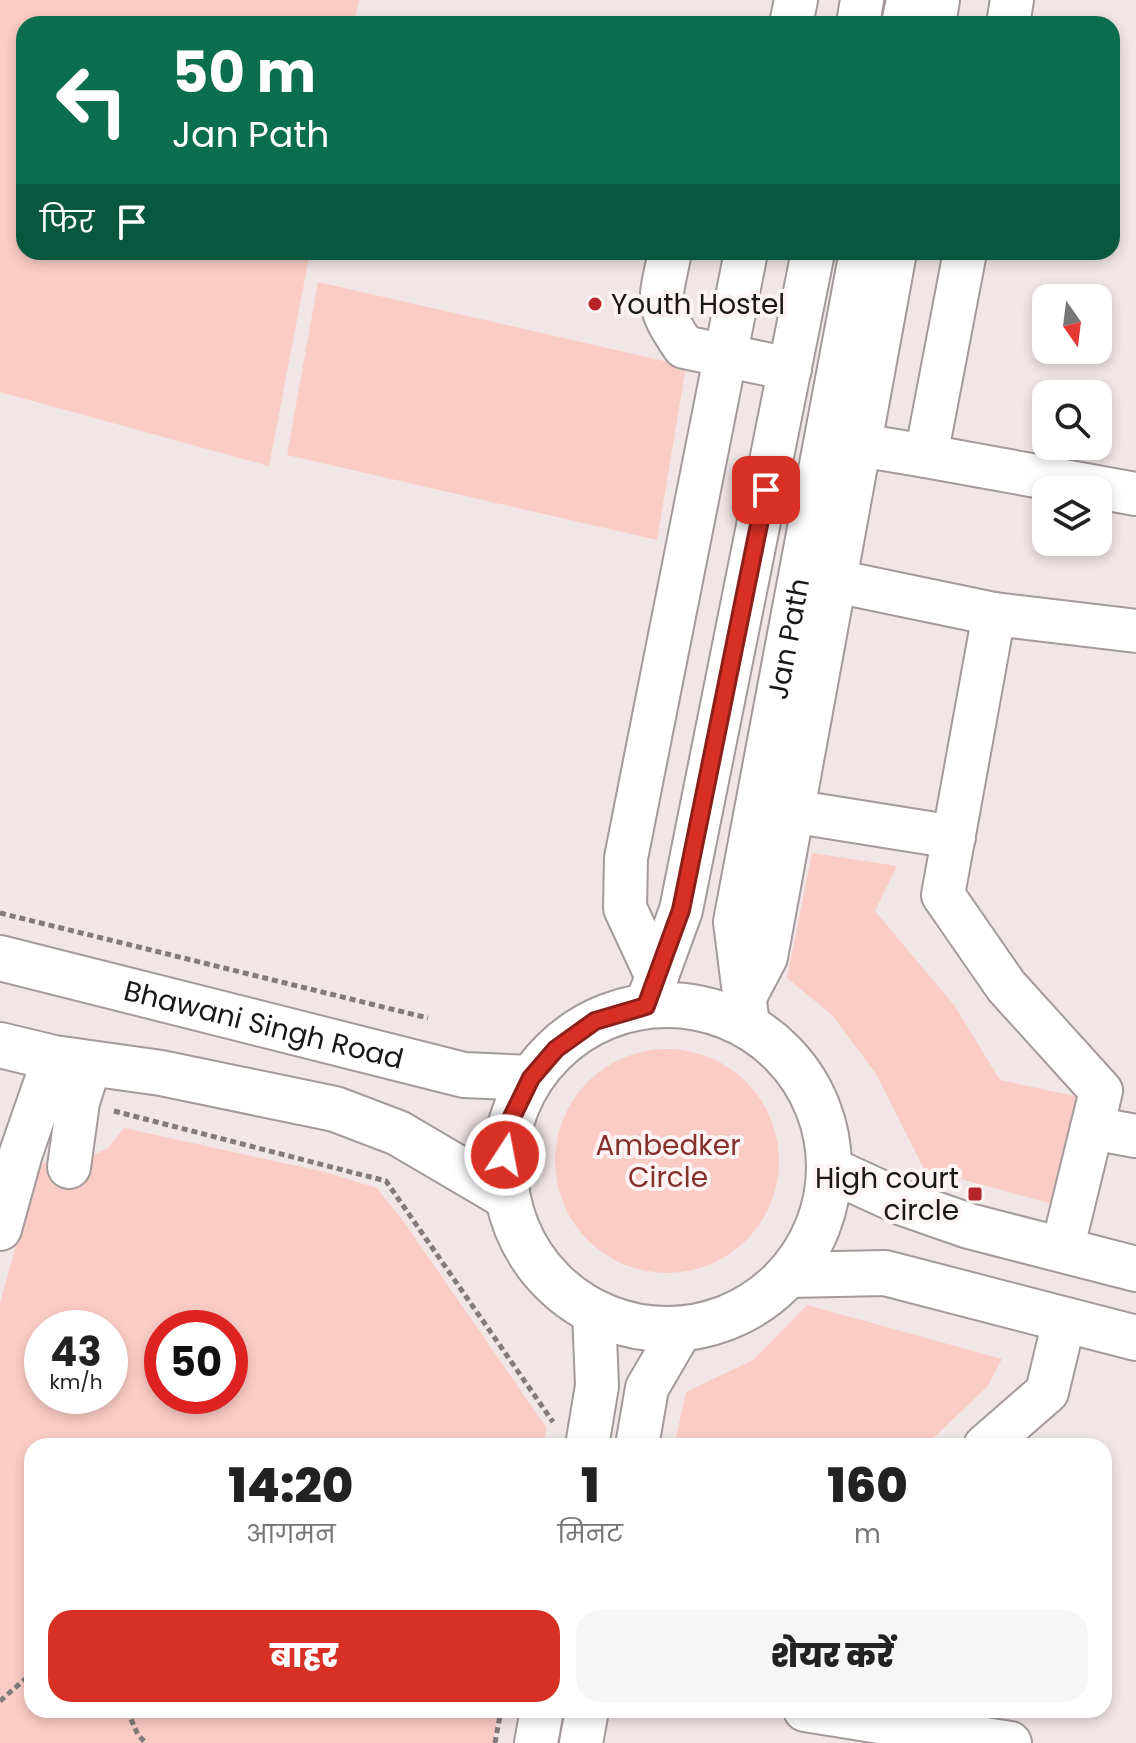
<!DOCTYPE html>
<html lang="hi">
<head>
<meta charset="utf-8">
<style>
  :root { --surface:#fff; --page:#f6f6f6; --text:#222; --muted:#767676; --accent:#d93025 }
  body { margin:0; font-family:Poppins,"Noto Sans Devanagari",sans-serif; background:var(--page); color:var(--text); height:100vh; display:flex; flex-direction:column; font-size:30px; white-space:nowrap }
  * { box-sizing:border-box; margin:0 }
  p { font-size:26px; color:var(--muted) }
  .icon { flex:none; width:44px; height:44px; fill:none; stroke:currentColor; stroke-width:2; stroke-linecap:round; stroke-linejoin:round }
  .map { position:relative; flex:1; overflow:hidden }
  .side { position:absolute; left:24px; top:1438px; width:1088px; height:280px; display:flex; flex-direction:column; background:var(--surface); border-radius:24px; box-shadow:0 4px 12px #0003 }
  .side>* { flex:none }
  .guide { position:absolute; left:16px; top:16px; width:1104px; height:244px; border-radius:24px; box-shadow:0 4px 12px #0003; background:#0b6e4f; color:#fff; overflow:hidden }
  .needle { width:52px; rotate:166deg }
  .tools { position:absolute; left:1032px; top:284px; display:grid; gap:16px }
  .tools a { display:grid; place-items:center; width:80px; height:80px; border-radius:16px; background:var(--surface); box-shadow:0 4px 12px #0003; font-size:40px }
  .speed { position:absolute; left:24px; top:1310px; display:flex; gap:16px; font-size:40px; font-weight:700; text-align:center }
  .speed>* { display:grid; place-content:center; width:104px; height:104px; border-radius:50%; background:var(--surface); box-shadow:0 4px 12px #0003; line-height:1 }
  .speed small { font-size:20px; font-weight:400 }
  .speed .limit { border:12px solid #d22; background:#fff; color:#111 }
  .pin { position:absolute; display:grid; place-items:center; width:68px; height:68px; color:#fff; margin:-34px; border-radius:16px; box-shadow:0 4px 12px #0006 }
  .me { position:absolute; width:88px; margin:-44px; rotate:11deg; stroke-linejoin:round; filter:drop-shadow(0 0 6px #0008) }
  .turn { display:flex; align-items:center; gap:28px; height:168px; padding:0 24px; font-size:36px }
  .turn .icon { width:104px; height:104px; stroke-width:2.5 }
  .turn b { display:block; font-size:56px; line-height:68px }
  .then { display:flex; align-items:center; height:76px; padding:0 24px; background:#0003; gap:16px; font-size:30px }
  .eta { display:flex; justify-content:space-evenly; align-items:center; height:136px; text-align:center }
  .eta b { font-size:48px; font-weight:800; line-height:56px }
  .button { display:flex; gap:16px; margin-top:auto; padding:16px 24px }
  .button a { flex:1; height:92px; border-radius:24px; background:var(--accent); color:#fff; font-size:32px; font-weight:800; line-height:92px; text-align:center }
  .button a+a { background:var(--page); color:var(--text) }
  .map>svg:first-child { display:block }
</style>
</head>
<body>
<div class="map">
<svg width="1136" height="1743" viewBox="0 0 1136 1743">
  <rect width="100%" height="100%" fill="#f0e6e5"/>
  <path fill="#fbccc6" fill-rule="evenodd" d="M 0,0 L 359,0 L 354,24 L 24,24 L 24,252 L 310,252 L 269,466 L 0,392 Z
    M 318,282 L 686,366 L 657,540 L 287,455 Z
    M 812,853 L 897,866 L 875,911 L 954,1005 L 1000,1080 L 1079,1097 L 1053,1204 L 924,1169 L 876,1074 L 832,1015 L 787,978 Z
    M555 1161a112 112 0 1 1 224 0a112 112 0 1 1-224 0Z
    M 124,1128 L 329,1173 L 377,1188 L 404,1222 L 546,1427 L 544,1446 L 32,1446 L 32,1710 L 499,1710 L 493,1743 L 0,1743 L 0,1303 L 31,1192 L 43,1162 L 65,1169 L 108,1148 ZM 42,1328 L 110,1328 L 110,1396 L 42,1396 ZM 162,1328 L 230,1328 L 230,1396 L 162,1396 Z
    M 807,1305 L 1002,1359 L 988,1386 L 925,1446 L 674,1446 L 686,1392 L 753,1360 Z"/>
  <g fill="none" stroke-linecap="round" stroke-linejoin="round">
    <g stroke="#a39a99" stroke-width="46">
      <g id="minor">
        <path d="M 791,24 L 796,0"/>
        <path d="M 858,24 L 862,0"/>
        <path d="M 903,24 L 908,0"/>
        <path d="M 934,24 L 938,0"/>
        <path d="M 1008,24 L 1012,0"/>
        <path d="M 670,252 C 660,302 654,303 684,347 L 790,369"/>
        <path d="M 860,445 L 926,456 L 965,252"/>
        <path d="M 926,456 L 1136,494"/>
        <path d="M 808,580 L 835,581 L 994,614"/>
        <path d="M 766,807 L 954,837"/>
        <path d="M 657,977 L 625,908 L 626,858 L 746,252"/>
        <path d="M 745,997 L 766,957 L 895,252"/>
        <path d="M 646,1006 L 681,910 L 813,252"/>
        <path id="s1" d="M 748,1025 L 735,922 L 861,252"/>
        <path d="M 1092,1128 L 1136,1136"/>
        <path d="M 69,1167 L 78,1102 L 90,1064"/>
        <path d="M 0,1229 L 21,1153 L 54,1058"/>
        <path d="M 1062,1250 L 1101,1091 L 1006,986 L 943,895 L 994,614 L 1136,631"/>
        <path d="M 587,1446 L 597,1386 L 594,1311"/>
        <path d="M 637,1446 L 647,1388 L 682,1328"/>
        <path d="M 985,1446 L 1047,1392 L 1064,1321"/>
        <path d="M 805,1710 L 1010,1743"/>
        <path d="M 536,1743 L 542,1710"/>
        <path d="M 581,1743 L 587,1710"/>
      </g>
    </g>
    <g stroke="#a39a99" stroke-width="48">
      <g id="major">
        <path id="s2" d="M 0,958 L 464,1075 L 531,1078"/>
        <circle cx="667" cy="1167" r="162"/>
        <path d="M 0,1045 L 54,1058 L 161,1073 L 335,1109 L 398,1133 L 507,1197"/>
        <path d="M 831,1170 L 903,1203 L 969,1226 L 1136,1269"/>
        <path d="M 789,1275 L 885,1273 L 1136,1338"/>
      </g>
    </g>
    <path stroke="#827b7b" stroke-width="5" stroke-dasharray="6 4" stroke-linecap="butt" d="M 0,913 L 428,1018
      M 114,1111 L 386,1181 L 553,1422
      M 0,1701 L 32,1673
      M 127,1710 L 138,1735 L 146,1743
      M 495,1743 L 501,1710"/>
    <use href="#minor" stroke="#fff" stroke-width="42"/>
    <use href="#major" stroke="#fff" stroke-width="44"/>
  </g>
  <g fill="none" stroke-linecap="round" stroke-linejoin="round">
    <g stroke="#8d1f18" stroke-width="20">
      <path id="route" d="M 505,1155 L 512,1117 L 531,1078 L 556,1049 L 595,1021 L 646,1006 L 681,910 L 766,490"/>
    </g>
    <use href="#route" stroke="#d93025" stroke-width="14"/>
  </g>
  <g fill="#b52428" stroke="#fdf3f2" stroke-width="3">
    <circle cx="595" cy="304" r="8"/>
    <rect x="967" y="1186" width="16" height="16" rx="4"/>
  </g>
  <g text-anchor="middle" dominant-baseline="central" stroke-width="8" stroke-linejoin="round" paint-order="stroke">
    <g font-size="28" fill="#1a1717" stroke="#fdf3f2" text-anchor="start">
      <text x="611" y="304">Youth Hostel</text>
      <text x="959" y="1178" text-anchor="end">High court<tspan x="959" dy="32">circle</tspan></text>
    </g>
    <g font-size="28" fill="#1a1717" stroke="#fdf3f2">
      <text stroke="none"><textPath href="#s1" startOffset="392">Jan Path</textPath></text>
      <text stroke="none"><textPath href="#s2" startOffset="272">Bhawani Singh Road</textPath></text>
    </g>
    <g font-size="28" fill="#84302c" stroke="#fdf3f2">
      <text x="668" y="1145">Ambedker<tspan x="668" dy="32">Circle</tspan></text>
    </g>
  </g>
</svg>
<div class="tools">
<a><svg class="needle" viewBox="-14 -14 28 28"><path d="M0-13l5 13h-10z" fill="#e53935"/><path d="M0 13l5-13h-10z" fill="#767676"/></svg></a>
<a><svg class="icon" aria-label="search" viewBox="0 0 24 24"><circle cx="10" cy="10" r="6"/><path d="M15 15l6 6"/></svg></a>
<a><svg class="icon" aria-label="layers" viewBox="0 0 24 24"><path d="M12 4l9 5-9 5-9-5zM3 14l9 5 9-5"/></svg></a>
</div>
<div class="speed"><div>43<small>km/h</small></div><div class="limit">50</div></div>
<div class="pin" style="left:766px;top:490px;background:#d93025"><svg class="icon" aria-label="arrive" viewBox="0 0 24 24"><path d="M6 21V4h12l-3 4 3 4H6"/></svg></div>
<svg class="me" style="left:505px;top:1155px" viewBox="-20 -20 40 40"><circle r="17" fill="#d93025" stroke="#fff" stroke-width="3"/><path d="M0-11L8 9 0 5-8 9z" fill="#fff"/></svg>
<div class="guide">
<div class="turn"><svg class="icon" aria-label="left" viewBox="0 0 24 24"><path d="M17 20v-9H6M10 6l-5 5 5 5"/></svg><div><b>50 m</b>Jan Path</div></div>
<div class="then">फिर<svg class="icon" aria-label="arrive" viewBox="0 0 24 24"><path d="M6 21V4h12l-3 4 3 4H6"/></svg></div>
</div>
<section class="side">
<div class="eta">
<div><b>14:20</b><p>आगमन</p></div>
<div><b>1</b><p>मिनट</p></div>
<div><b>160</b><p>m</p></div>
</div>
<div class="button"><a>बाहर</a><a>शेयर करें</a></div>
</section>
</div>
</body>
</html>
